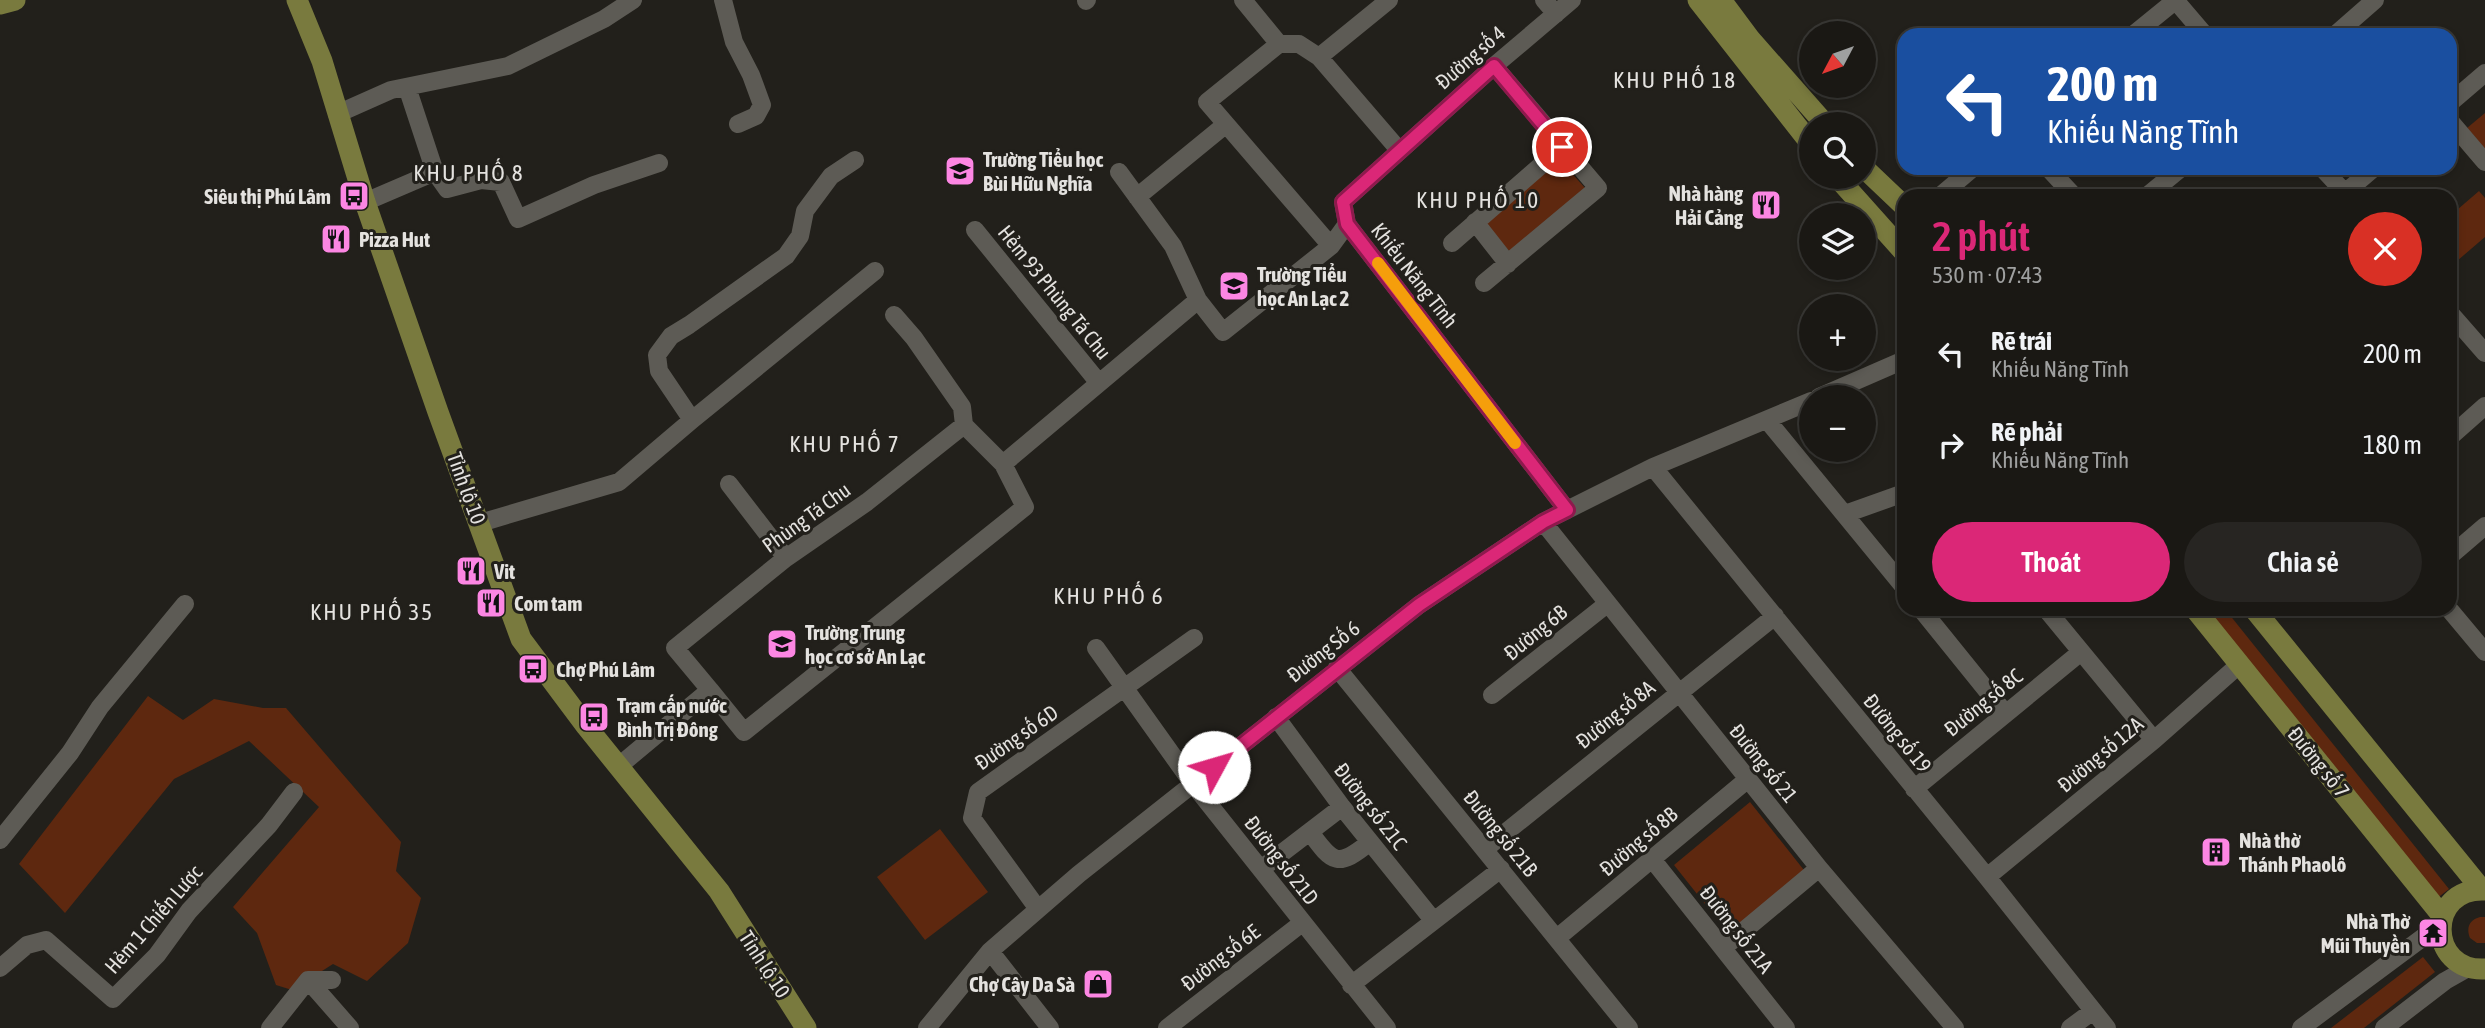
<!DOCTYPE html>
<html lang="vi">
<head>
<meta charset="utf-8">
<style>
  :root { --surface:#1a1814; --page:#272522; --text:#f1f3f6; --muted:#9fa0a0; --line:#383734; --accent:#db2777 }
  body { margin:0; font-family:"Asap Condensed",sans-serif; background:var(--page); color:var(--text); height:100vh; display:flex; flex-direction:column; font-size:26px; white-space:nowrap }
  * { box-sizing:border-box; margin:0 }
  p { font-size:23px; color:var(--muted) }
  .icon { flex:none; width:38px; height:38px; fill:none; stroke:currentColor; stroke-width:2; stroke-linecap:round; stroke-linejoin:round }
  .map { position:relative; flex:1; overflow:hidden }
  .drawer { position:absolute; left:1897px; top:189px; width:560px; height:427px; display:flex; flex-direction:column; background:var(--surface); border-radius:21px; box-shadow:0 4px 10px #0003,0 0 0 2px var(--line) }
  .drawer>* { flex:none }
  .top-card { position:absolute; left:1897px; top:28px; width:560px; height:147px; border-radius:21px; box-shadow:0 4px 10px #0003,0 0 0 2px var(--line); background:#1a4fa0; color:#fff; overflow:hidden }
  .needle { width:46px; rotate:229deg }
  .controls { position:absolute; left:1799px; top:21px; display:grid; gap:14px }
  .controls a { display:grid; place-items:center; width:77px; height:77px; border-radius:50%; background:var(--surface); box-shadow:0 4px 10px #0003,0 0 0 2px var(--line); font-size:35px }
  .pin { position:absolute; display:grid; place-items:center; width:60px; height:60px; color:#fff; margin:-30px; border:4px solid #fff; border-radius:50%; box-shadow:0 2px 7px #0007 }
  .me { position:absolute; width:77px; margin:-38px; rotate:51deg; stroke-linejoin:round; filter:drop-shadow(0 0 5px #0008) }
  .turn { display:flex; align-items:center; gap:24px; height:147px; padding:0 35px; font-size:32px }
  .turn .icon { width:91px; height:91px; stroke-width:2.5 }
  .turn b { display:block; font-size:49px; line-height:60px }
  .round { display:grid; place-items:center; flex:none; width:74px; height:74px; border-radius:37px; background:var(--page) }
  .head { display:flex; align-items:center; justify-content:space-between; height:119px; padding:0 35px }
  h1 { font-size:42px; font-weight:600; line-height:52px; color:var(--accent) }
  .button { display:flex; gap:14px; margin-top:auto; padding:14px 35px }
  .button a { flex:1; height:80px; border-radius:42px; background:var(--accent); color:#fff; font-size:28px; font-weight:600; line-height:80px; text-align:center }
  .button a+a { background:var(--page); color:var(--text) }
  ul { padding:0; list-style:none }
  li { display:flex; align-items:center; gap:21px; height:91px; padding:0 35px }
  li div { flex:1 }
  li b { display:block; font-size:26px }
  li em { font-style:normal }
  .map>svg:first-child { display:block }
</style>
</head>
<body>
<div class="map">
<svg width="2485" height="1028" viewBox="0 0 2485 1028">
  <rect width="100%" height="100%" fill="#22201b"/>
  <path fill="#5e280f" d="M 2485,113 L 2485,149 L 2467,128 Z
    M 1559,159 L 1585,188 L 1510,252 L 1484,223 Z
    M 2479,191 L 2485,198 L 2485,237 L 2450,267 L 2450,216 Z
    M 2204,609 L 2225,609 L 2449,889 L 2436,899 Z
    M 148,696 L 183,720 L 214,699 L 263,708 L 286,708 L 401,842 L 396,871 L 421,898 L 408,943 L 367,981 L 333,964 L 292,990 L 276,985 L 257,933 L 233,907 L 319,807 L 249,741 L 174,779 L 65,913 L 19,864 Z
    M 1750,802 L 1807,874 L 1732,938 L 1674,865 Z
    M 940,829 L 988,892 L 925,940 L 877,877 Z
    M 2480,917 L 2485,917 L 2485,943 L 2477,943 L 2470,938 C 2466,928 2469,920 2480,917 Z
    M 2423,957 L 2435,972 L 2364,1028 L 2331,1028 Z"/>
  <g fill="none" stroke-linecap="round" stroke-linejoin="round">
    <path stroke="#5d5b55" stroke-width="18" d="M 723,0 L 734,42 L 751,75 L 762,105 L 756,116 L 738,124
      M 1243,0 L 1279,44 L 1299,44 L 1319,57 L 1399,150
      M 1544,0 L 1556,14
      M 2175,0 L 2205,35
      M 1086,1 L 1087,0
      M 2133,35 L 2176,0
      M 2335,35 L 2375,0
      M 1279,44 L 1207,102 L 1331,246
      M 1319,57 L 1389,0
      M 407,87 L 435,172
      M 2450,103 L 2485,73
      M 337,114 L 391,90 L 508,66 L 604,19 L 633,0
      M 2450,121 L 2485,162
      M 2048,168 L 2074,196
      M 2322,168 L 2348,196
      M 1119,172 L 1173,246 L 1198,300
      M 1940,196 L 1973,168
      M 2147,196 L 2181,168
      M 2341,196 L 2374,168
      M 1137,197 L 1225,125
      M 365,202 L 435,172 L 447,189 L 481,180 L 501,182 L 518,219 L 594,185 L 659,163
      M 1475,222 L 1508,264
      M 975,230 L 1099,383
      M 1452,243 L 1562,147
      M 1484,283 L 1598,188 L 1494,66
      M 2450,313 L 2485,353
      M 894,315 L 914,338 L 962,407 L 964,425
      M 1819,397 L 1904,360
      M 692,420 L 659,371 L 657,355 L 671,336 L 689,325 L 786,256 L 800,236 L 805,211 L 831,176 L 855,160
      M 1767,420 L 1904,587
      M 2450,437 L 2485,406
      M 1653,467 L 1987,877 L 2107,1028
      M 729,484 L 786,558
      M 1567,510 L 1347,224 L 1343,202 L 1494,66 L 1572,0
      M 1845,514 L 1904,493
      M 1543,522 L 1819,868 L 1955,1028
      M 480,523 L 619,482 L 692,420 L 875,271
      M 2450,556 L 2485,526
      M 1921,609 L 2005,713
      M 2046,609 L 2154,740
      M 2449,609 L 2485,652
      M 1096,648 L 1193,784 L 1387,1028
      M 1337,668 L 1629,1028
      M 710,690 L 675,648 L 786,558 L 867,502 L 964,425 L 1003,464
      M 1492,695 L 1607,604
      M 1276,717 L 1342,807 L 1433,920
      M 619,766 L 710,690 L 744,732 L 1025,507 L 1003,464 L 1198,300 L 1223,332 L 1331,246 L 1347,224
      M 1914,789 L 2081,652
      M 1310,832 C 1333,864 1338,868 1370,842
      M 0,840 L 70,753 L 100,707 L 185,604
      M 1485,849 L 1775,616
      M 1652,859 L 1786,1028
      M 1261,869 L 1342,807
      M 1987,877 L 2154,740 L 2240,664
      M 1038,909 L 972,818 L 978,792 L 1194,638
      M 1557,938 L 1748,779
      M 1723,948 L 1819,868
      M 990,951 L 1050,1028
      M 0,968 L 27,945 L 46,940 L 113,999 L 157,955 L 189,911 L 269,825 L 294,792
      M 308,980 L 350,1028
      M 1351,985 L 1501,869
      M 270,1028 L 308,980 L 332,980
      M 927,1028 L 990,951 L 1079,874 L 1419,605 L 1543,522 L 1653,467 L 1811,401
      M 1167,1028 L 1302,923
      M 2070,1028 L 2093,1011
      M 2301,1028 L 2441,924
      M 2384,1028 L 2445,981 L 2468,968"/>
    <path stroke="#797a3e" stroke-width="21" d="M 297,0 L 322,61 L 365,202 L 438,412 L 521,639 L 586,726 L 719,891 L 806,1028
      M 1698,0 L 1811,144
      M 1721,0 L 1750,39 L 1825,124
      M 0,4 L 15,0
      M 1864,168 L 1904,206
      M 1837,177 L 1904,252
      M 2195,609 L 2443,917
      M 2254,609 L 2482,890
      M 2485,890 C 2426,887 2427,972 2485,969"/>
  </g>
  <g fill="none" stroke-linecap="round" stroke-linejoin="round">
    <g stroke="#8e194d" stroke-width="18">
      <path id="route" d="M 1214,767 L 1419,605 L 1543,522 L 1567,510 L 1347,224 L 1343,202 L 1494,66 L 1562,147"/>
    </g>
    <use href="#route" stroke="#db2777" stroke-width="12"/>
    <path stroke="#f59e0b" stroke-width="12" d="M 1378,263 L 1515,443"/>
  </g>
  <defs>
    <g id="school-square" transform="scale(1.575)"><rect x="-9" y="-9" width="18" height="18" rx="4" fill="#fc86e3" stroke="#22201b"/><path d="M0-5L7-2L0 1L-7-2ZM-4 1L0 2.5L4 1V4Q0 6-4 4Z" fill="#111"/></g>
    <g id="bus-square" transform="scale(1.575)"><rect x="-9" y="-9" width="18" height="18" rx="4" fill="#fc86e3" stroke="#22201b"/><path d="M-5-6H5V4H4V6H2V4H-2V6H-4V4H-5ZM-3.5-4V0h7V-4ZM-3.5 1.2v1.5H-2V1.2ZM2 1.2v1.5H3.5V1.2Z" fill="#111"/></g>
    <g id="restaurant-square" transform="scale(1.575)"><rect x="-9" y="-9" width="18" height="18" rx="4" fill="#fc86e3" stroke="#22201b"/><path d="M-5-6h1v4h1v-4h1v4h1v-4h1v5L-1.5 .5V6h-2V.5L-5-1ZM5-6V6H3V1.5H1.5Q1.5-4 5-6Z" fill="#111"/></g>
    <g id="building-square" transform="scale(1.575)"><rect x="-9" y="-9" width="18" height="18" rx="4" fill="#fc86e3" stroke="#22201b"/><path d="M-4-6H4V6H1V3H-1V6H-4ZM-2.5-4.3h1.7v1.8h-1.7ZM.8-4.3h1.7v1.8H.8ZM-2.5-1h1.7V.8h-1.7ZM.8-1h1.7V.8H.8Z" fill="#111"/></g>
    <g id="temple-square" transform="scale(1.575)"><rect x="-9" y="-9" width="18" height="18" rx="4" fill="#fc86e3" stroke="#22201b"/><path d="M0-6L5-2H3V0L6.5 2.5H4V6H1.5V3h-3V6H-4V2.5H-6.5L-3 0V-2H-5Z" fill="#111"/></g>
    <g id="shop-square" transform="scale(1.575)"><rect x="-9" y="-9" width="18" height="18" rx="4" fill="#fc86e3" stroke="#22201b"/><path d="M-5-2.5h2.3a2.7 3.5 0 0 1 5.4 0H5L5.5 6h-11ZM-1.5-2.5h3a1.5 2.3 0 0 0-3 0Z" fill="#111"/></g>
  </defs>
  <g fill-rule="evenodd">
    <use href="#school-square" x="960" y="171"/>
    <use href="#bus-square" x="354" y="196"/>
    <use href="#restaurant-square" x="1766" y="205"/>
    <use href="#restaurant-square" x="336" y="239"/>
    <use href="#school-square" x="1234" y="286"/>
    <use href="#restaurant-square" x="471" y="571"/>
    <use href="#restaurant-square" x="491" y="603"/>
    <use href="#school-square" x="782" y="644"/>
    <use href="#bus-square" x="533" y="669"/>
    <use href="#bus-square" x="594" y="717"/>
    <use href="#building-square" x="2216" y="852"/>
    <use href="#temple-square" x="2433" y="933"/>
    <use href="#shop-square" x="1098" y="984"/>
  </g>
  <g text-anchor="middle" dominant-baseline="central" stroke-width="6" stroke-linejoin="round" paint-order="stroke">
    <g font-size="21" fill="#e4e2df" stroke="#22201b">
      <text transform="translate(1470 57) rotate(-41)">Đường số 4</text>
      <text transform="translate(1415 275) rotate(52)">Khiếu Năng Tĩnh</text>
      <text transform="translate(1055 292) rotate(51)">Hẻm 93 Phùng Tá Chu</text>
      <text transform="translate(467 488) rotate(70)">Tỉnh lộ 10</text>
      <text transform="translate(806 517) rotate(-36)">Phùng Tá Chu</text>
      <text transform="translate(1535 632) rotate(-39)">Đường 6B</text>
      <text transform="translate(1323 651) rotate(-38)">Đường Số 6</text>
      <text transform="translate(1983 702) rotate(-39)">Đường số 8C</text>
      <text transform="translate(1615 714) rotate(-39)">Đường số 8A</text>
      <text transform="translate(1898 733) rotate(51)">Đường số 19</text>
      <text transform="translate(1016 737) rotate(-35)">Đường số 6D</text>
      <text transform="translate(2100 754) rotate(-40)">Đường số 12A</text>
      <text transform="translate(2319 762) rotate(51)">Đường số 7</text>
      <text transform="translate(1764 763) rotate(51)">Đường số 21</text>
      <text transform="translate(1371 806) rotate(52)">Đường số 21C</text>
      <text transform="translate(1501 833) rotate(51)">Đường số 21B</text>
      <text transform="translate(1638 841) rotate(-40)">Đường số 8B</text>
      <text transform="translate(1282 860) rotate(52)">Đường số 21D</text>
      <text transform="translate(153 919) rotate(-49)">Hẻm 1 Chiến Lược</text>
      <text transform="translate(1737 929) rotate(52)">Đường số 21A</text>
      <text transform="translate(1220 957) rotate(-38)">Đường số 6E</text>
      <text transform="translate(765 964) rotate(57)">Tỉnh lộ 10</text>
    </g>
    <g font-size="21" font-weight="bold" fill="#e4e2df" stroke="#22201b" text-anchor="start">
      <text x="983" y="159">Trường Tiểu học<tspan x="983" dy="24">Bùi Hữu Nghĩa</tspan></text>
      <text x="1743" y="193" text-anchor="end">Nhà hàng<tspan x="1743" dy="24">Hải Cảng</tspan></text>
      <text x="331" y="196" text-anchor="end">Siêu thị Phú Lâm</text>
      <text x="359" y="239">Pizza Hut</text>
      <text x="1257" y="274">Trường Tiểu<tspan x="1257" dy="24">học An Lạc 2</tspan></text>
      <text x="494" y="571">Vit</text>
      <text x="514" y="603">Com tam</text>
      <text x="805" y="632">Trường Trung<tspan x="805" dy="24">học cơ sở An Lạc</tspan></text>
      <text x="556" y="669">Chợ Phú Lâm</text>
      <text x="617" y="705">Trạm cấp nước<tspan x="617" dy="24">Bình Trị Đông</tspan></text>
      <text x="2239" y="840">Nhà thờ<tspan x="2239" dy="24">Thánh Phaolô</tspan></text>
      <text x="2410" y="921" text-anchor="end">Nhà Thờ<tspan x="2410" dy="24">Mũi Thuyền</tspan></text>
      <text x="1075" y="984" text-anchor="end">Chợ Cây Da Sà</text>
    </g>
    <g font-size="23" letter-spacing="2" fill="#e4e2df" stroke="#22201b">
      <text x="1675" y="80">KHU PHỐ 18</text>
      <text x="469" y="173">KHU PHỐ 8</text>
      <text x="1478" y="200">KHU PHỐ 10</text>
      <text x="845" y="444">KHU PHỐ 7</text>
      <text x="1109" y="596">KHU PHỐ 6</text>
      <text x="372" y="612">KHU PHỐ 35</text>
    </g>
  </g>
</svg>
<div class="controls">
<a><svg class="needle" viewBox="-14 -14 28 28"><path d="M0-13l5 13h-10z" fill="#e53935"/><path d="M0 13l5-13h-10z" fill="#9fa0a0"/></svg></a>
<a><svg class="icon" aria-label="search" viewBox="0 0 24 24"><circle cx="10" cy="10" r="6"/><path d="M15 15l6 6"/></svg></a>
<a><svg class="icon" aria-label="layers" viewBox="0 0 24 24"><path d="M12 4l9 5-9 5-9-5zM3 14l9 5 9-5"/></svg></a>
<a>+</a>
<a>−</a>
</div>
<div class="pin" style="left:1562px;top:147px;background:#d93025"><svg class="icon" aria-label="arrive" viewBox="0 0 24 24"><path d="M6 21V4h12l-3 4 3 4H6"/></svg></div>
<svg class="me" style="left:1214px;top:767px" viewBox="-20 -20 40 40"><circle r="19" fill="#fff"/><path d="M0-13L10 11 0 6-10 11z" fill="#db2777"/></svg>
<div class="top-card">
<div class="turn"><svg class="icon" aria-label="left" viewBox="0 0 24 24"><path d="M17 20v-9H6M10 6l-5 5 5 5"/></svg><div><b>200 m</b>Khiếu Năng Tĩnh</div></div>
</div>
<section class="drawer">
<div class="head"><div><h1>2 phút</h1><p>530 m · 07:43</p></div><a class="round" style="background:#d93025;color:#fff"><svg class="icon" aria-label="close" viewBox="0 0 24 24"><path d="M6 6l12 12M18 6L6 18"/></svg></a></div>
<ul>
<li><svg class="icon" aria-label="left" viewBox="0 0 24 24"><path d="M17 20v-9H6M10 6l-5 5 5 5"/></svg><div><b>Rẽ trái</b><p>Khiếu Năng Tĩnh</p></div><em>200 m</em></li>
<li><svg class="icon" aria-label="right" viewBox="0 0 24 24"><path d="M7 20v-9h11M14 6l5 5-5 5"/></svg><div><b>Rẽ phải</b><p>Khiếu Năng Tĩnh</p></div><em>180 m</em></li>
</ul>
<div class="button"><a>Thoát</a><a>Chia sẻ</a></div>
</section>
</div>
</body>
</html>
